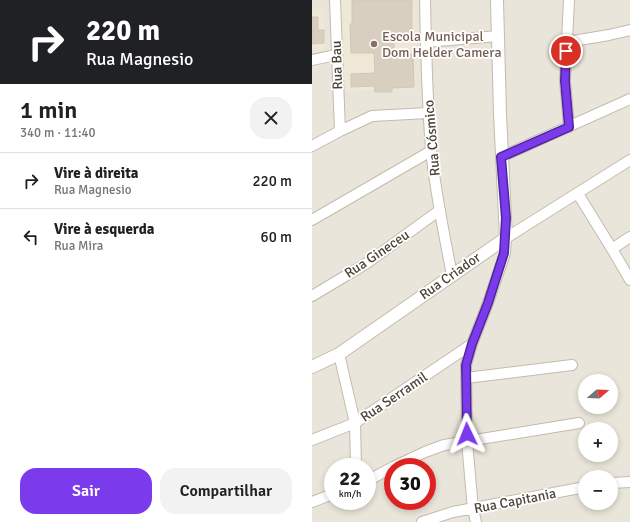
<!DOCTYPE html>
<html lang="pt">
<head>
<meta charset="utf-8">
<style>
  :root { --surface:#fff; --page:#f2f2f2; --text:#202124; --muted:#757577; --line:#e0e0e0; --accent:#7c3aed }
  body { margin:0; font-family:Signika,sans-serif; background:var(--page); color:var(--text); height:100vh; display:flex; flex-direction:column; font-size:15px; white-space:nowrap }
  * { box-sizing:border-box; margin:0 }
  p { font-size:13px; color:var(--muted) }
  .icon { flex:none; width:22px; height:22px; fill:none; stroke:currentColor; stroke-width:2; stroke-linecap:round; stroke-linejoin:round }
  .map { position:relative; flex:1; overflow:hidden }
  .details { display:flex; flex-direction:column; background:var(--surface); width:312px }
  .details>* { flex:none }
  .hud { background:#202124; color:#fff; overflow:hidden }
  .needle { width:26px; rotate:71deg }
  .buttons { position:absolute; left:266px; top:374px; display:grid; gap:8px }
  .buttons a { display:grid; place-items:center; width:40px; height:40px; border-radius:50%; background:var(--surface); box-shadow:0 2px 6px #0003; font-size:20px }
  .speed { position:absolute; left:12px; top:458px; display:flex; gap:8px; font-size:20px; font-weight:700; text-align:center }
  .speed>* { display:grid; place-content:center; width:52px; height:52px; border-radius:50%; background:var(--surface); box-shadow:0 2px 6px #0003; line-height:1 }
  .speed small { font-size:10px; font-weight:400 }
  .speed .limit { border:6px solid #d22; background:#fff; color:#111 }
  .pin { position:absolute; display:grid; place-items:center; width:34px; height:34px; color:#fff; margin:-17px; border:2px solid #fff; border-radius:50%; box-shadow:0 1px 4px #0007 }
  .me { position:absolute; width:44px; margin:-22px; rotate:358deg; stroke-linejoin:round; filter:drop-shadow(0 0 3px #0008) }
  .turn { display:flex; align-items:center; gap:14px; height:84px; padding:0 20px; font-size:18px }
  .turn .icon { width:52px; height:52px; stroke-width:2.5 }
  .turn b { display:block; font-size:28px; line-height:34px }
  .round { display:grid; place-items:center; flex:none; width:42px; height:42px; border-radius:16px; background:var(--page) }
  .overview { display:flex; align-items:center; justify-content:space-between; height:68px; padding:0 20px }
  h1 { font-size:24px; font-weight:600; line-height:30px }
  .action { display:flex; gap:8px; margin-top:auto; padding:8px 20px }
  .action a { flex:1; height:46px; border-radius:16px; background:var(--accent); color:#fff; font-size:16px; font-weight:600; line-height:46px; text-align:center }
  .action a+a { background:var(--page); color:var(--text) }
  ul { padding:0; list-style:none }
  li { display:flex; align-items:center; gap:12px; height:56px; padding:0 20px; border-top:1px solid var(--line) }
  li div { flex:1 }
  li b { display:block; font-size:15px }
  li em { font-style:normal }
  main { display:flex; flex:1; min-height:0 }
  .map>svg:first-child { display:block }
</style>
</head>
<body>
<main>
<section class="details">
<div class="hud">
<div class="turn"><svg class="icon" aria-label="right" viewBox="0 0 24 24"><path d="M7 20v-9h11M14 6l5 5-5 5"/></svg><div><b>220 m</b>Rua Magnesio</div></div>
</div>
<div class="overview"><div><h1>1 min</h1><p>340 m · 11:40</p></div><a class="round"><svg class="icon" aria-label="close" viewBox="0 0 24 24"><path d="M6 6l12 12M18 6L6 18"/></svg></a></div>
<ul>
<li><svg class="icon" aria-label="right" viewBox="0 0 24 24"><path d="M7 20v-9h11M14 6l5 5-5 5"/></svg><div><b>Vire à direita</b><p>Rua Magnesio</p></div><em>220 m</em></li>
<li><svg class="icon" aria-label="left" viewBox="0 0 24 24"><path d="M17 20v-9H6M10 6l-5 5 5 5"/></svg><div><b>Vire à esquerda</b><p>Rua Mira</p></div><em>60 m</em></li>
</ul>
<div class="action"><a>Sair</a><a>Compartilhar</a></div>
</section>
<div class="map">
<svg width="318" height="522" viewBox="0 0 318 522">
  <rect width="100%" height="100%" fill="#f6f3ec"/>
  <path fill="#eae5da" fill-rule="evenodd" d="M 0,0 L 318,0 L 318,522 L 0,522 ZM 273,381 L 299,381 L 299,407 L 273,407 ZM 273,429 L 299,429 L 299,455 L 273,455 ZM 21,467 L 55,467 L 55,501 L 21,501 ZM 81,467 L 115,467 L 115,501 L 81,501 ZM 273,477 L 299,477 L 299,503 L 273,503 Z"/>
  <path fill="#efe8d6" d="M 20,0 L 102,0 L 103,89 L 22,91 Z
    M 0,9 L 11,9 L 13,50 L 0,52 Z"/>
  <path fill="#d8cfc1" stroke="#d3c7b4" d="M 40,0 L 100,0 L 100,35 L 82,36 L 82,54 L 101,54 L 102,87 L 80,88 L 80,92 L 63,92 L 62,86 L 39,87 L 39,74 L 63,73 L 62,53 L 39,53 L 38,24 L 40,24 Z
    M 0,17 L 6,17 L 6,30 L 12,30 L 12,43 L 0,44 Z"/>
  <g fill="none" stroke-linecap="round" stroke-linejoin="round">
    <g stroke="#c2bbae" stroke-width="12">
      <path id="minor" d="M 23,0 L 28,131
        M 113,0 C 114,50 115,100 119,149 C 123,191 132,234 140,275
        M 257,0 L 253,81 L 257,127
        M 114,42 L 186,36
        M 255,42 L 297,35 L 318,30
        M 0,60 L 24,55
        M 0,146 L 28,131 L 60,116 L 116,113
        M 189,157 L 318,99
        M 266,194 L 300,249 L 318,280
        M 0,220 L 119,151
        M 300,249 L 318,237
        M 0,296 L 55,263 L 128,210
        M 27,354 L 43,423 L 44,467
        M 154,378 L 260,365
        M 0,440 L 43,423 L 160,344
        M 81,467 L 113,452 L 132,445 L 267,423
        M 55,481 L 81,467
        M 299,483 L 318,482
        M 0,502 L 21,494
        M 110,522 L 141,512 L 273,487
        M 164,522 L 161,509 L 155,442 L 154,365 L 160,344 L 176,303 L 193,253 L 194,238 L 318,160"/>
    </g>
    <g stroke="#c2bbae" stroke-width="14">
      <path id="tertiary" d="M 0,367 L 27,354 L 194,238 L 188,114 L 185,0"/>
    </g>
    <use href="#minor" stroke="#fff" stroke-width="10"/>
    <use href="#tertiary" stroke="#fff" stroke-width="12"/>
  </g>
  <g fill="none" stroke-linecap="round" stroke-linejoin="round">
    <g stroke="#51269a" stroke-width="10">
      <path id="route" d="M 155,434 L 154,365 L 160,344 L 176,303 L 192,253 L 194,218 L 189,157 L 257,127 L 253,81 L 254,51"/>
    </g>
    <use href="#route" stroke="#7c3aed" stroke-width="7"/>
  </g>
  <circle fill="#8d6e63" stroke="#fff" stroke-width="1.5" cx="62" cy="44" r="4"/>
  <g text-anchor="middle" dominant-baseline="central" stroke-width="3.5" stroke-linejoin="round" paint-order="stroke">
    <g font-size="14" fill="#785e54" stroke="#fff" text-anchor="start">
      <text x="70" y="36">Escola Municipal<tspan x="70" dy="16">Dom Helder Camera</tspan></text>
    </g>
    <g font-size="14" fill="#4b4439" stroke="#fff">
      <text transform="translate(25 65) rotate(-92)">Rua Bau</text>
      <text transform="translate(120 138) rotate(-95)">Rua Cósmico</text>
      <text transform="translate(65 254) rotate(-34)">Rua Gineceu</text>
      <text transform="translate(138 276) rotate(-35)">Rua Criador</text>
      <text transform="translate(82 397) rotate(-34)">Rua Serramil</text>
      <text transform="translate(203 501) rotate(-11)">Rua Capitania</text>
    </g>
  </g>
</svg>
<div class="buttons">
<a><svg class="needle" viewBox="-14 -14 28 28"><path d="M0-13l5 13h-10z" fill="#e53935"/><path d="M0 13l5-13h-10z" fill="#757577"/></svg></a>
<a>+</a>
<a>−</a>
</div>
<div class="speed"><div>22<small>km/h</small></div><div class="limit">30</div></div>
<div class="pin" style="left:254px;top:51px;background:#d93025"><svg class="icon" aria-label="arrive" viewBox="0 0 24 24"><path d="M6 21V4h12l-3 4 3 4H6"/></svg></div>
<svg class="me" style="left:155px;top:434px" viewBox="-20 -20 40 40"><path d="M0-17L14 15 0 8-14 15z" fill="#7c3aed" stroke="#fff" stroke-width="4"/></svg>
</div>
</main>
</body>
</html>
